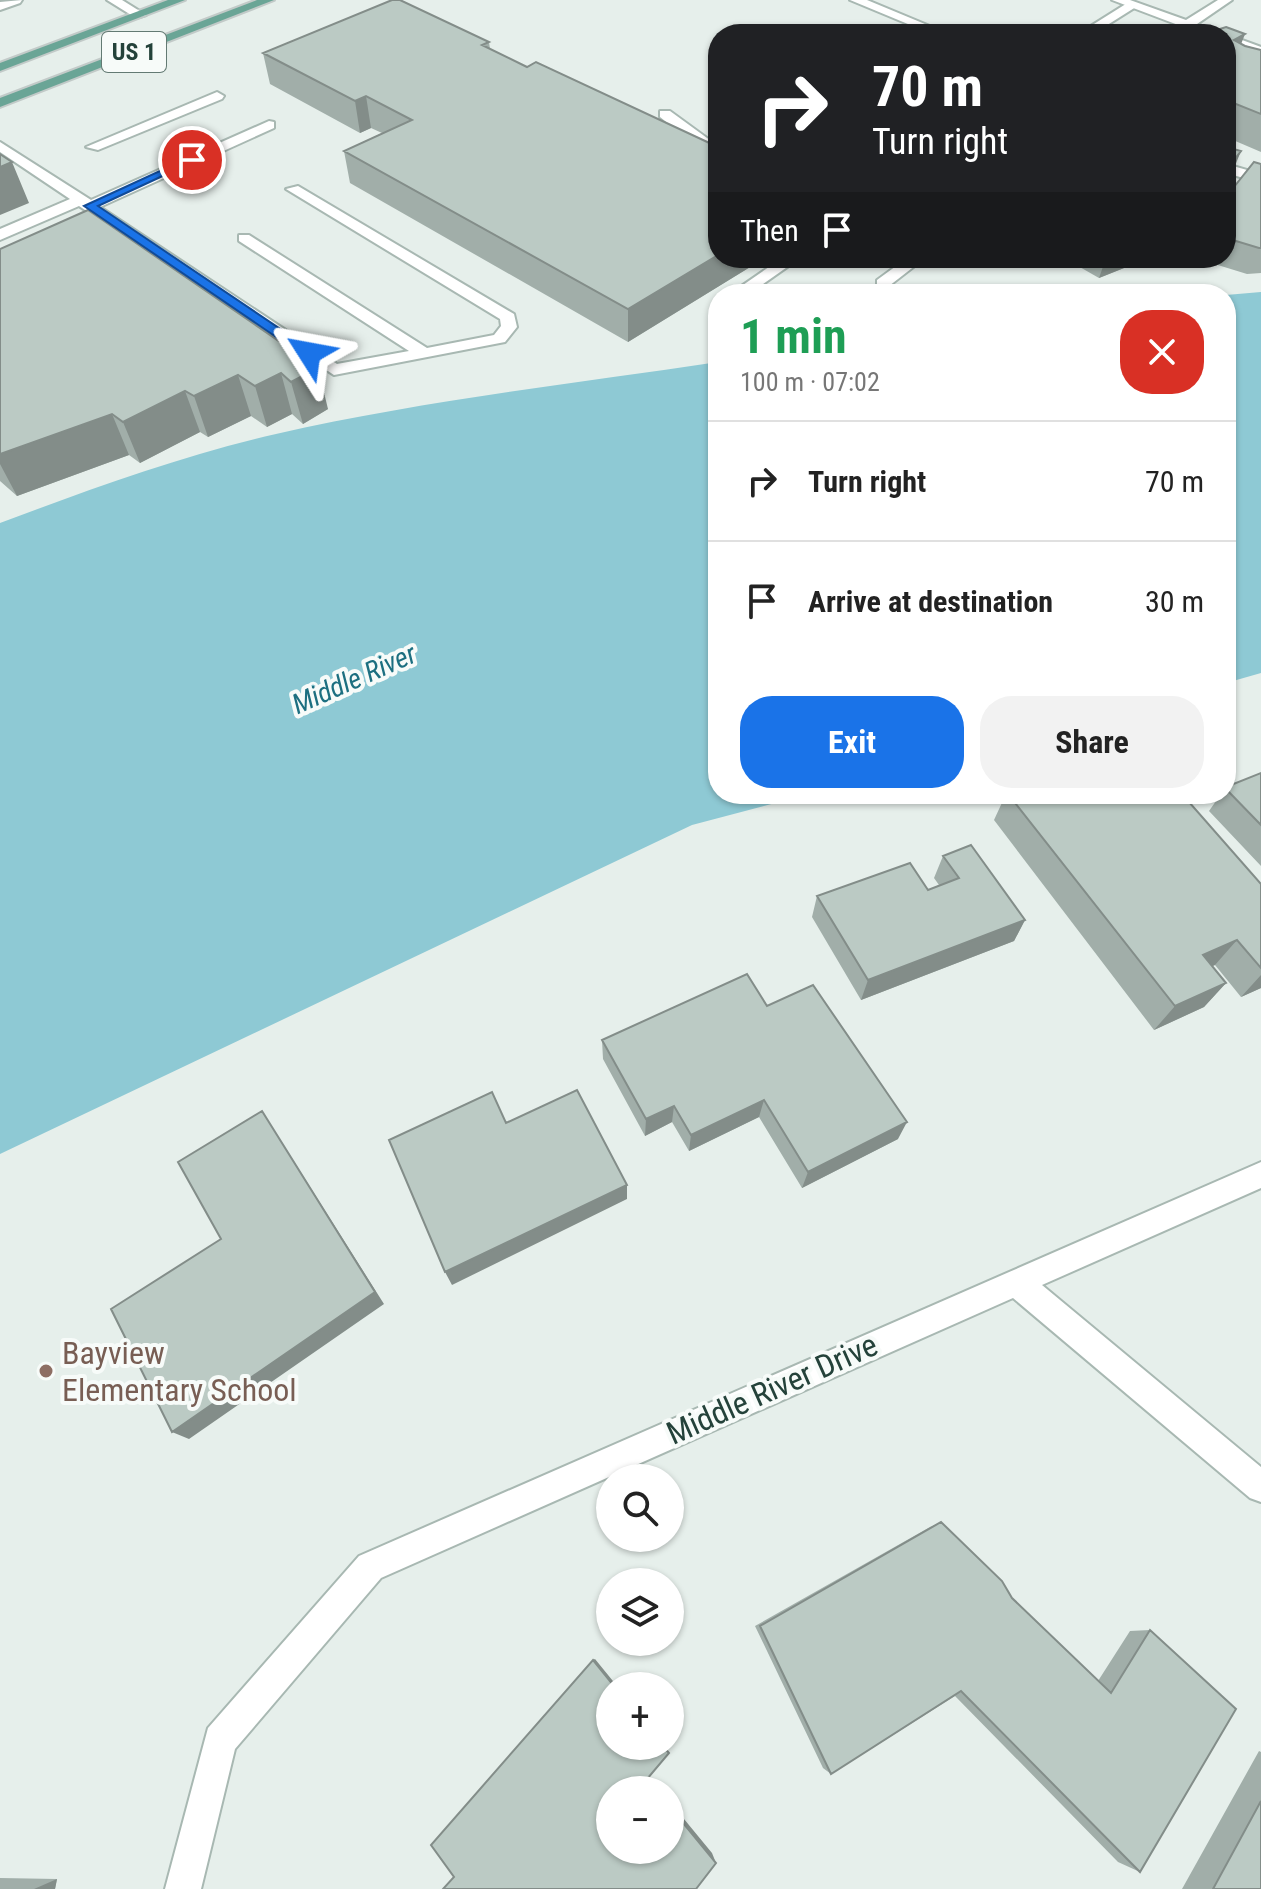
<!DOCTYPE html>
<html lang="en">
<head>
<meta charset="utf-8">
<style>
  :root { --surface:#fff; --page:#f2f2f2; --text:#222; --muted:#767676; --line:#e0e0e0; --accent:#1a73e8 }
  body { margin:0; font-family:"Roboto Condensed",sans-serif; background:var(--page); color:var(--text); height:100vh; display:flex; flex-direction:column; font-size:30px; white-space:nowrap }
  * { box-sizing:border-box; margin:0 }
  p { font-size:26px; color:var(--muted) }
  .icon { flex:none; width:44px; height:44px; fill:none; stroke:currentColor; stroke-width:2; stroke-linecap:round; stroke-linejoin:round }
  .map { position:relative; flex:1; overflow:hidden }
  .details { position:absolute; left:708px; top:284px; width:528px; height:520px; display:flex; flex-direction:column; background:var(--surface); border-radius:32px; box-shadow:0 2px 6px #0004 }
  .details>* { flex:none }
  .hud { position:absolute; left:708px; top:24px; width:528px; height:244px; border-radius:32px; box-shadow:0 2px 6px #0004; background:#202124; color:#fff; overflow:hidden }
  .fabs { position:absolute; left:596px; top:1464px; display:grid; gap:16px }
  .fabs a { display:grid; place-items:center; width:88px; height:88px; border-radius:50%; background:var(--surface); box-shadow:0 2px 6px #0004; font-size:40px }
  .pin { position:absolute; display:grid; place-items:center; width:68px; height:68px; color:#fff; margin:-34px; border:4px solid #fff; border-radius:50%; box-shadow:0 2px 8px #0007 }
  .me { position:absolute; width:88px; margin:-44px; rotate:304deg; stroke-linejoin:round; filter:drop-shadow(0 0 6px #0008) }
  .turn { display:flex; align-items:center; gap:28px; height:168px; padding:0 32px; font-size:36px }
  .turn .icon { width:104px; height:104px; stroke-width:2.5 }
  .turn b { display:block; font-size:56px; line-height:68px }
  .then { display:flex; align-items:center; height:76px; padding:0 32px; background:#0003; gap:16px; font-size:30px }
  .round { display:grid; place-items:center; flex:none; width:84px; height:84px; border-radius:32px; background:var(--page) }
  .head { display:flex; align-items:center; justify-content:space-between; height:136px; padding:0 32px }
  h1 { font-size:48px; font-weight:700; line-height:60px; color:#1e9e55 }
  .action { display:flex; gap:16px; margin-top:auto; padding:16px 32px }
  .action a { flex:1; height:92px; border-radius:32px; background:var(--accent); color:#fff; font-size:32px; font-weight:700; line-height:92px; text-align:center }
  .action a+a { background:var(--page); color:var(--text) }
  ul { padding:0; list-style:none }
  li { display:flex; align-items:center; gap:24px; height:120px; padding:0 32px; border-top:2px solid var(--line) }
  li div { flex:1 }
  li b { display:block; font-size:30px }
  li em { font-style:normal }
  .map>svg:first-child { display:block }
</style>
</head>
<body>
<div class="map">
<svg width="1261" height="1889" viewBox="0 0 1261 1889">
  <rect width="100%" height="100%" fill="#e6efeb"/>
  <path fill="#8ec9d4" d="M 1261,292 L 1261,673 L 1226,683 L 1226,295 Z
    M 718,362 L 718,794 L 809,794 L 692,825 L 0,1154 L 0,523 C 91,489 181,456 276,434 C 421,401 571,384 718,362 Z"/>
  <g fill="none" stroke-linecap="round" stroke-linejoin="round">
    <g stroke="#a8b8b2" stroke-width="4">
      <path id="lane" d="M 22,0 L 20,3 L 0,10 L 0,2 Z
        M 107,0 L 122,0 L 146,15 L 136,18 Z
        M 1129,2 L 1139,5 L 1093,34 L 1078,34 Z
        M 217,92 L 224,96 L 222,99 L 98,150 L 86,147 Z
        M 660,111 L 670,111 L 718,146 L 718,155 L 695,145 L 660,117 Z
        M 269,121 L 274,122 L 274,128 L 100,207 L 337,364 L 409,351 L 239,241 L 239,235 L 249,235 L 427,348 L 494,335 L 501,326 L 500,319 L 286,189 L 298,186 L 514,314 L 517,327 L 505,342 L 334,375 L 79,206 L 0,240 L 0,229 L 70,199 L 0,152 L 0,142 L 91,200 Z
        M 782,258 L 800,258 L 749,294 L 730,294 Z
        M 907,258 L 925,258 L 889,286 L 877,286 L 877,280 Z"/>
    </g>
    <g stroke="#a8b8b2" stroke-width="4">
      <path id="street" d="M 850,0 L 867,0 L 949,34 L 932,34 Z
        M 1112,0 L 1130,0 L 1186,20 L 1218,0 L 1232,0 L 1197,24 L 1220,34 L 1202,34 Z
        M 1226,34 L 1261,47 L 1261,55 L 1226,42 Z
        M 1226,164 L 1261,174 L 1261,183 L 1226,173 Z
        M 1261,1162 L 1261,1188 L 1042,1285 L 1261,1467 L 1261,1502 L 1250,1498 L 1013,1298 L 381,1578 L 235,1749 L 201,1889 L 165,1889 L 208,1728 L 359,1556 Z"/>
    </g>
    <g stroke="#c2cac8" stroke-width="4">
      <path id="primary" d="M 168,0 L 185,0 L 0,71 L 0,63 Z
        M 257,0 L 274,0 L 0,107 L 0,98 Z"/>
    </g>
    <use href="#lane" fill="#fff" fill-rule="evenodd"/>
    <use href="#street" fill="#fff" fill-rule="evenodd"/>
    <use href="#primary" fill="#6aa596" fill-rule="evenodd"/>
  </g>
  <path fill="#a1aea9" d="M 1226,34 L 1241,44 L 1261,50 L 1261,152 L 1226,137 Z
    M 489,42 L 490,49 L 718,258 L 765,258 L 628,342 L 350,183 L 344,151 L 382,133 L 371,128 L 360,133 L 270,84 L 263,53 Z
    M 1261,164 L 1261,273 L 1247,274 L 1195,258 L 1226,258 L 1226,197 Z
    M 88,210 L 328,409 L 303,424 L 292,414 L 267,427 L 251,416 L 208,437 L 200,432 L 140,463 L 129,455 L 17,496 L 0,481 L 0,249 Z
    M 1064,258 L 1145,258 L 1134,264 L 1099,278 Z
    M 1261,773 L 1261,866 L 1209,811 L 1221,794 L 1226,794 L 1226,789 Z
    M 1006,794 L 1182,794 L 1261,884 L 1261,988 L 1241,997 L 1215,965 L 1212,966 L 1226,983 L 1204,1007 L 1154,1030 L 994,820 Z
    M 943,856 L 1025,920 L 1014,941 L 861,1000 L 812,917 L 817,896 L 928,890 L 939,885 L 934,878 Z
    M 767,1006 L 898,1139 L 802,1188 L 759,1117 L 689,1151 L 672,1122 L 645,1136 L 603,1059 L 602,1040 Z
    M 941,1522 L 1012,1598 L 1098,1681 L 1130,1631 L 1150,1630 L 1140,1872 L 1118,1862 L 955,1696 L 831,1774 L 823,1768 L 755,1626 L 930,1527 Z
    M 1259,1751 L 1261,1752 L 1261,1889 L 1182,1889 Z
    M 0,1878 L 57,1879 L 55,1889 L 0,1889 Z"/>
  <path fill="#838d89" d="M 1245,34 L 1233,65 L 1234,40 Z
    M 366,96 L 371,128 L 360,133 L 355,101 Z
    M 1241,151 L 1228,183 L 1226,186 L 1226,170 Z
    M 12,162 L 29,203 L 0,215 L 0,167 Z
    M 718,255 L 718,258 L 765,258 L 628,342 L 628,309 Z
    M 1106,258 L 1145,258 L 1134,264 L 1099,278 Z
    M 318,368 L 328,409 L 303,424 L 291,382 Z
    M 281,373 L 292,414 L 267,427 L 255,386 Z
    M 238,375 L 251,416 L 208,437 L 194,396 Z
    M 185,391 L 200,432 L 140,463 L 123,422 Z
    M 112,414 L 129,455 L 17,496 L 0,464 L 0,454 Z
    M 1025,920 L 1014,941 L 861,1000 L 868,980 Z
    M 1237,940 L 1215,965 L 1182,980 L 1203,955 Z
    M 1261,975 L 1261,988 L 1241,997 Z
    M 1226,983 L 1204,1007 L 1154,1030 L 1175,1006 Z
    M 764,1100 L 759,1117 L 689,1151 L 691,1135 Z
    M 674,1106 L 672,1122 L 645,1136 L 646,1119 Z
    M 262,1111 L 384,1304 L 189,1439 L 172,1432 Z
    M 907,1122 L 898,1139 L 802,1188 L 808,1172 Z
    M 627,1185 L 627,1199 L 452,1285 L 445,1272 Z
    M 595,1659 L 617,1686 L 614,1686 L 593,1660 Z
    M 646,1773 L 660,1790 L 656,1790 L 647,1779 Z
    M 670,1802 L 712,1853 L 716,1863 L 670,1807 Z
    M 57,1879 L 55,1889 L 34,1889 Z"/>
  <path fill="#bbcac4" stroke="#838d89" stroke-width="2" d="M 392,0 L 400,0 L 489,42 L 482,45 L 527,67 L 536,62 L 718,147 L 718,255 L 628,309 L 344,151 L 412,120 L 366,96 L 355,101 L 263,53 Z
    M 1174,27 L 1190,34 L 1158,34 Z
    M 1226,27 L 1245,34 L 1234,40 L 1245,46 L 1261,50 L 1261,114 L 1226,100 L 1226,34 L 1204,34 Z
    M 1226,147 L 1241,151 L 1226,170 Z
    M 0,154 L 12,162 L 0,167 Z
    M 1254,162 L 1261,164 L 1261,248 L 1259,248 L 1226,238 L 1226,197 Z
    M 88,210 L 318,368 L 291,382 L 281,373 L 255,386 L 238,375 L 194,396 L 185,391 L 123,422 L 112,414 L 0,454 L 0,249 Z
    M 1261,773 L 1261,825 L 1226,789 L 1226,787 Z
    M 1008,794 L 1182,794 L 1261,884 L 1261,968 L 1237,940 L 1203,955 L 1226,983 L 1175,1006 Z
    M 971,845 L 1025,920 L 868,980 L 817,896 L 910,863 L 928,890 L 959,878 L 943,856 Z
    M 747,974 L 767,1006 L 813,985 L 907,1122 L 808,1172 L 764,1100 L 691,1135 L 674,1106 L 646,1119 L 602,1040 Z
    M 577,1090 L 627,1185 L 445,1272 L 389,1140 L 492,1092 L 506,1123 Z
    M 262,1111 L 375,1292 L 172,1432 L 111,1309 L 221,1239 L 178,1162 Z
    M 941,1522 L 1002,1581 L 1012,1598 L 1111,1693 L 1150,1630 L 1236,1709 L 1140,1872 L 961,1691 L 831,1774 L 760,1626 Z
    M 593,1660 L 614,1686 L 610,1686 L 610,1746 L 663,1746 L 669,1753 L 647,1779 L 656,1790 L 610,1790 L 610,1850 L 670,1850 L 670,1807 L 716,1863 L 696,1889 L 443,1889 L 454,1877 L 431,1845 Z
    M 1261,1801 L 1261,1889 L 1213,1889 Z"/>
  <path fill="#1a73e8" stroke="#114b97" stroke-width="2" d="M 188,158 L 197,160 L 98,206 L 313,351 L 313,356 L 304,356 L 84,206 Z"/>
  <circle fill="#8d6e63" stroke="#f7fbf9" stroke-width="3" cx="46" cy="1371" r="8"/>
  <g text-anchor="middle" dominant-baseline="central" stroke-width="8" stroke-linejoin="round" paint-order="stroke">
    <rect fill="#f7fbf9" stroke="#637a73" stroke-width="2" x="102" y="32" width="64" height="40" rx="6"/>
    <g font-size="24" font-weight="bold" fill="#24423a">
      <text x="134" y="52">US 1</text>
    </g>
    <g font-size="28" font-style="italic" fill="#1c6f80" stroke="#f7fbf9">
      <text transform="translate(354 679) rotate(-24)">Middle River</text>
    </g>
    <g font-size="32" fill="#785e54" stroke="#f7fbf9" text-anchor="start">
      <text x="62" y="1353">Bayview<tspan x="62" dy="37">Elementary School</tspan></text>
    </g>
    <g font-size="32" fill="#24423a" stroke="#f7fbf9">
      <text transform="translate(772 1389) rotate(-24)">Middle River Drive</text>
    </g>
  </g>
</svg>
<div class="fabs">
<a><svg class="icon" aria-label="search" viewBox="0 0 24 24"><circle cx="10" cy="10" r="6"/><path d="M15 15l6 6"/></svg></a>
<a><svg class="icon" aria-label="layers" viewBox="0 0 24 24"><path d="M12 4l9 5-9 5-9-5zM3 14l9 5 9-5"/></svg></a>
<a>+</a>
<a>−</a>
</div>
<div class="pin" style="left:192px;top:160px;background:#d93025"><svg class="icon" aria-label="arrive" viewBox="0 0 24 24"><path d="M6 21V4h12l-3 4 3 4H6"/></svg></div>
<svg class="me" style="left:309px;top:353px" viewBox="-20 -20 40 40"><path d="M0-17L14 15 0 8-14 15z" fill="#1a73e8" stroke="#fff" stroke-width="4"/></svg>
<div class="hud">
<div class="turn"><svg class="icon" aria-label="right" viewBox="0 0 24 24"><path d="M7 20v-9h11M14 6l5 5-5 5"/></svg><div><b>70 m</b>Turn right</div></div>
<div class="then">Then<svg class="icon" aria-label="arrive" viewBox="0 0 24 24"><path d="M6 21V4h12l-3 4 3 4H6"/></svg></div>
</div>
<section class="details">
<div class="head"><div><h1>1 min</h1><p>100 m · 07:02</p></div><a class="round" style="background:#d93025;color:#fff"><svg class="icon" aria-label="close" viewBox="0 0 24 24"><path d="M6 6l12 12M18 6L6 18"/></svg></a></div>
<ul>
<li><svg class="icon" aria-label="right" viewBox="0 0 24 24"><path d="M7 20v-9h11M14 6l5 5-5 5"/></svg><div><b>Turn right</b></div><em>70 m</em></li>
<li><svg class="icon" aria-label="arrive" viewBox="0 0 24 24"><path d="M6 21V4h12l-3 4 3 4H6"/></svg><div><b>Arrive at destination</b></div><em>30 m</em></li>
</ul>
<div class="action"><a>Exit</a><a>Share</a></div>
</section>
</div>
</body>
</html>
